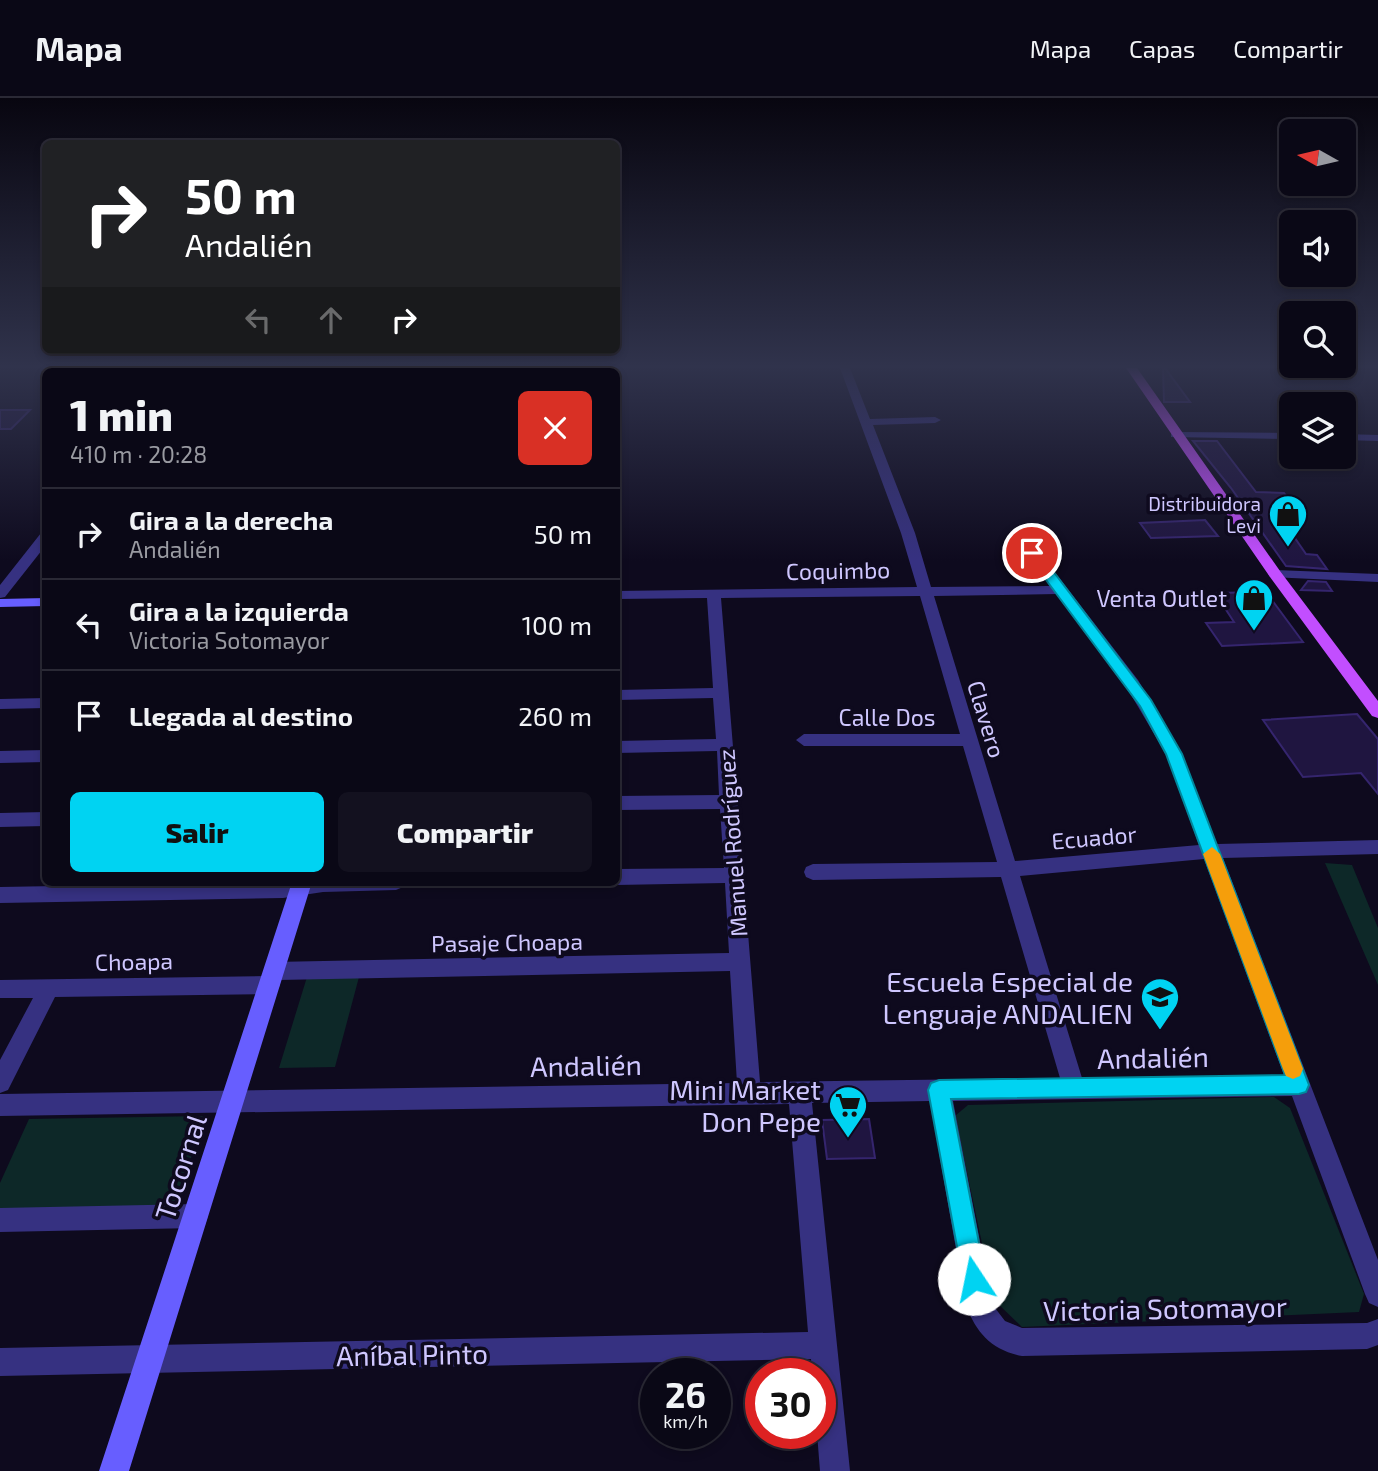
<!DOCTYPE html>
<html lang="es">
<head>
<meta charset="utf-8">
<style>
  :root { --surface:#0a0816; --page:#13111f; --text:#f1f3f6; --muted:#999aa1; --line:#2a2935; --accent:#00d3f2 }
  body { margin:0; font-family:"Exo 2",sans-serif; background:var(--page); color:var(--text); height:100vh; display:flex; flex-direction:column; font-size:26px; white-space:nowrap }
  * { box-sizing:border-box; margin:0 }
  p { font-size:23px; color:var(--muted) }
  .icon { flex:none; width:38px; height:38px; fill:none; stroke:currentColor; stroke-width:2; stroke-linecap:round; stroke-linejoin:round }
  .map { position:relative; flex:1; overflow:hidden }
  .side { position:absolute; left:42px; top:270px; width:578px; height:518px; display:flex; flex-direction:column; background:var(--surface); border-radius:10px; box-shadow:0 4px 10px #0003,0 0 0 2px var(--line) }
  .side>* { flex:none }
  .banner { position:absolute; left:42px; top:42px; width:578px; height:214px; border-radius:10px; box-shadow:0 4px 10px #0003,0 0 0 2px var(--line); background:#202124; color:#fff; overflow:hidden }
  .needle { width:46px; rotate:278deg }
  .controls { position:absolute; left:1279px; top:21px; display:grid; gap:14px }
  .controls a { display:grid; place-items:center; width:77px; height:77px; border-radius:10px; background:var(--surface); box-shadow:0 4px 10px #0003,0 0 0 2px var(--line); font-size:35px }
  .speed { position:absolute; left:640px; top:1260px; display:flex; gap:14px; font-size:35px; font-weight:700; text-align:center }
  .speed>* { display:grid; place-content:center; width:91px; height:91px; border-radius:50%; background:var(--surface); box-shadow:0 4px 10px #0003,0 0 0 2px var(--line); line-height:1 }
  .speed small { font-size:18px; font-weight:400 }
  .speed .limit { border:10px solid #d22; background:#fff; color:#111 }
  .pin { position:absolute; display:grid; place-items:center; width:60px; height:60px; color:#fff; margin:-30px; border:4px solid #fff; border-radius:50%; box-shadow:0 2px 7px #0007 }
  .me { position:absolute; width:77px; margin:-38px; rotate:349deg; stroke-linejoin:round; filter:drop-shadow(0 0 5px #0008) }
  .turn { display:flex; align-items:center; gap:24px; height:147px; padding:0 28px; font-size:32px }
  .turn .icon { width:91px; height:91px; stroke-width:2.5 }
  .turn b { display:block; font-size:49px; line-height:60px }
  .lanes { display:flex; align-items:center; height:66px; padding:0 28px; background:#0003; justify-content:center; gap:35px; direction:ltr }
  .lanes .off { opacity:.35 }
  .round { display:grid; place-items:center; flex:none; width:74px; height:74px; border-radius:10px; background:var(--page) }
  .overview { display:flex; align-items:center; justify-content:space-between; height:119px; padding:0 28px }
  h1 { font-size:42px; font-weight:800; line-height:52px }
  .cta { display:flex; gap:14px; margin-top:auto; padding:14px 28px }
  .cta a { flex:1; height:80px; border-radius:10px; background:var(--accent); color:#111; font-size:28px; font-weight:800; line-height:80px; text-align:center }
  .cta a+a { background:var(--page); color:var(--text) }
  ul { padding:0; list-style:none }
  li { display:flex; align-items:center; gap:21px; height:91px; padding:0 28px; border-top:2px solid var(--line) }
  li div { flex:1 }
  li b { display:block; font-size:26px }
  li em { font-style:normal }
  header { display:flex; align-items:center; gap:42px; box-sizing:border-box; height:98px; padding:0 35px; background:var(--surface); border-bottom:2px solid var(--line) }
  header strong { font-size:33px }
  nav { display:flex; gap:38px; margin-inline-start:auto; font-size:24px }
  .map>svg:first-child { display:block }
</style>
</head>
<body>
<header>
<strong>Mapa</strong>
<nav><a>Mapa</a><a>Capas</a><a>Compartir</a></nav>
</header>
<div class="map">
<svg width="1378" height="1373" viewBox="0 0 1378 1373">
  <rect width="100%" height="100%" fill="#0e0a1e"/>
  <path fill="#0d2828" d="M 1325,765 L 1352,767 L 1378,830 L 1378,887 Z
    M 307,879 L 359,879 L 335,969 L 279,970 Z
    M 1274,999 L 1290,1010 L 1364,1196 L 1359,1214 L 1022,1229 L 994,1202 L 955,1018 L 968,1007 Z
    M 205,1018 L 174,1111 L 0,1116 L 0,1085 L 29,1021 Z"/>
  <path fill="#1f1540" stroke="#35256e" stroke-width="2" d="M 1163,270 L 1165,270 L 1190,304 L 1164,304 Z
    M 0,312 L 30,312 L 11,331 L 0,331 Z
    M 1193,343 L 1217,343 L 1256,394 L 1284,395 L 1300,417 L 1279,417 L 1306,456 L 1317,457 L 1327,471 L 1286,468 L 1231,390 Z
    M 1205,422 L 1218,438 L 1151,440 L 1140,425 Z
    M 1308,483 L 1326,484 L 1332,493 L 1301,492 Z
    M 1266,494 L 1303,544 L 1222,548 L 1206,525 L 1234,524 L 1215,495 Z
    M 1357,616 L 1378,641 L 1378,696 L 1361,675 L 1303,679 L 1263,622 Z
    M 869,1021 L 875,1060 L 827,1061 L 822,1022 Z"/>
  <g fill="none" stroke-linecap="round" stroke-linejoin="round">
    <path fill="#363181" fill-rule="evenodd" d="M 172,270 L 183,270 L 171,273 Z
      M 582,270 L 592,270 L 592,273 L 582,273 Z
      M 840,270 L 850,270 L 870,321 L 935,319 L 941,322 L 935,325 L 873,327 L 915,435 L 931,489 L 1050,488 L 1011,436 L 1018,432 L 1023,433 L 1138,582 L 1182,656 L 1217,746 L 1378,742 L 1378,756 L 1223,760 L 1378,1162 L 1378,1209 L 1369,1205 L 1365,1196 L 1292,998 L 953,1003 L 992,1206 L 1005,1223 L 1022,1230 L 1367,1225 L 1378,1221 L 1378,1247 L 1367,1251 L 1022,1258 C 991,1252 977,1235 966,1208 L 930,1003 L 812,1005 L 850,1373 L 820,1373 L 817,1335 L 821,1335 L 821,1276 L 812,1276 L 811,1261 L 0,1278 L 0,1250 L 808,1234 L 789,1006 L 0,1018 L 0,996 L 737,985 L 730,873 L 278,882 L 280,887 L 277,893 L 270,896 L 55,899 L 8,992 L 0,995 L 0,962 L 33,900 L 0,900 L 0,882 L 266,878 L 264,873 L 267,867 L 274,864 L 729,855 L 725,785 L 616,787 L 609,784 L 616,784 L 616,771 L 724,770 L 720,711 L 616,712 L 616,698 L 719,697 L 717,653 L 616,655 L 616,643 L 716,641 L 713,600 L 616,602 L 616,592 L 713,590 L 707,500 L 616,501 L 616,493 L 917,489 L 901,435 ZM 1057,496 L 1124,585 L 1166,656 L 1199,747 L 1015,763 L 934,498 ZM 920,498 L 960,636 L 804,636 L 796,642 L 804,648 L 963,648 L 997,764 L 813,766 L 806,769 L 804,774 L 806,779 L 813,782 L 1001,779 L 1060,980 L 760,984 L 721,500 ZM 1204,761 L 1284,977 L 1082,980 L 1020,778 Z
      M 1175,334 L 1292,335 L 1292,341 L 1171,339 L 1171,335 Z
      M 1344,336 L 1378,337 L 1378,343 L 1344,342 Z
      M 46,434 L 46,447 L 5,499 L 0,500 L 0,487 L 41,435 Z
      M 1275,472 L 1378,476 L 1378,484 L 1270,479 L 1268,476 Z
      M 46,600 L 46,610 L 0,611 L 0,601 Z
      M 46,652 L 46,664 L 0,665 L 0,653 Z
      M 46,714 L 46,728 L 0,729 L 0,715 Z
      M 284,784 L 406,784 L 403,789 L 396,792 L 323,794 L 283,800 L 0,805 L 0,789 Z
      M 196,1106 L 205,1109 L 208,1118 L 205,1127 L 196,1130 L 0,1134 L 0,1110 Z"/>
    <path fill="#675eff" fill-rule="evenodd" d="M 459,270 L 469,270 L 469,273 L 459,273 Z
      M 46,500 L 46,508 L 0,509 L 0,501 Z
      M 292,784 L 312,784 L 129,1373 L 99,1373 Z"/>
    <path fill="#c24eff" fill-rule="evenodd" d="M 1126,270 L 1137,270 L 1280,473 L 1378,603 L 1378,620 L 1372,618 L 1270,479 Z"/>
  </g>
  <linearGradient id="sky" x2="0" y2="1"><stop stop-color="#080610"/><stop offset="0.58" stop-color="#30334c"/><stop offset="1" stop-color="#30334c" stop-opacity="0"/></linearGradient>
  <rect width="1378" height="463" fill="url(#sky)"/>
  <path fill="#00d3f2" stroke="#00899d" stroke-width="2" d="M 1032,451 L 1037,452 L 1151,602 L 1182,656 L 1309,987 L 1306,994 L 1299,996 L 951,1001 L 986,1181 L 983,1189 L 974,1192 L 966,1189 L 963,1181 L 928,992 L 931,985 L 939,982 L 1285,977 L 1166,656 L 1140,608 L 1026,455 Z"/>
  <path fill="#f59e0b" d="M 1212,749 L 1220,756 L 1303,971 L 1300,978 L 1293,981 L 1286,978 L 1283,971 L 1203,756 Z"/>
  <defs>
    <g id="shop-pin" transform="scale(2.0125)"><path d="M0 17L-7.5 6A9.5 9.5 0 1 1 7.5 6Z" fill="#00d3f2" stroke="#0e0a1e"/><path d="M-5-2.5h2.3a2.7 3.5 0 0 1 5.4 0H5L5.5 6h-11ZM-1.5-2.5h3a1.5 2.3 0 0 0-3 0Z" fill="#111"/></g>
    <g id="school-pin" transform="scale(2.0125)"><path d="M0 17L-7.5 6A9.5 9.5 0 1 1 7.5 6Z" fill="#00d3f2" stroke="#0e0a1e"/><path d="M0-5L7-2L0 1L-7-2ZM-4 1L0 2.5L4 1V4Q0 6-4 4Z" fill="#111"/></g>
    <g id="supermarket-pin" transform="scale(2.0125)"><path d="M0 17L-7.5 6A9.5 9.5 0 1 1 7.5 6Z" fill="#00d3f2" stroke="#0e0a1e"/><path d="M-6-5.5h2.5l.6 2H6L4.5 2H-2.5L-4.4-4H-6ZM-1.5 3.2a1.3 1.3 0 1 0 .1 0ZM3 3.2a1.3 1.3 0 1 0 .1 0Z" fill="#111"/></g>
  </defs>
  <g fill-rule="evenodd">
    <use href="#shop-pin" x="1288" y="416"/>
    <use href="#shop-pin" x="1254" y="500"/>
    <use href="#school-pin" x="1160" y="899"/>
    <use href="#supermarket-pin" x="848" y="1007"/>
  </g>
  <g text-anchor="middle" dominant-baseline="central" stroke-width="7" stroke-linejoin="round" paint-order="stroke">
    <g font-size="19" fill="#cfc7ff" stroke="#0e0a1e" text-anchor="end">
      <text x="1261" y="405">Distribuidora<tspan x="1261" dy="22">Levi</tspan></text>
    </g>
    <g font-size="23" fill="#cfc7ff" stroke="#0e0a1e">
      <text transform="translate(838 472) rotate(-1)">Coquimbo</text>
      <text x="887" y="619">Calle Dos</text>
      <text transform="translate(987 621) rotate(73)">Clavero</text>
      <text transform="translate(1094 739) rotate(-5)">Ecuador</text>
      <text transform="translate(732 745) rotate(-94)">Manuel Rodríguez</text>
      <text transform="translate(507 844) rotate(-1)">Pasaje Choapa</text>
      <text transform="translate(134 863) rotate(-1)">Choapa</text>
    </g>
    <g font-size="23" fill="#cfc7ff" stroke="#0e0a1e" text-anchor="end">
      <text x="1227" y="500">Venta Outlet</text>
    </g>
    <g font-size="28" fill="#cfc7ff" stroke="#0e0a1e" text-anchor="end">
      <text x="1133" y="883">Escuela Especial de<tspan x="1133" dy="32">Lenguaje ANDALIEN</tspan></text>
      <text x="821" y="991">Mini Market<tspan x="821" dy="32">Don Pepe</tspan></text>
    </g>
    <g font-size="28" fill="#cfc7ff" stroke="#0e0a1e">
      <text transform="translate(1153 959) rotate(-1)">Andalién</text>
      <text transform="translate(586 967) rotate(-1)">Andalién</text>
      <text transform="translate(180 1069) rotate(-72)">Tocornal</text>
      <text transform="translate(1165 1210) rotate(-1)">Victoria Sotomayor</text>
      <text transform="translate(412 1256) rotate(-1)">Aníbal Pinto</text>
    </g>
  </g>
</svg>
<div class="controls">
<a><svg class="needle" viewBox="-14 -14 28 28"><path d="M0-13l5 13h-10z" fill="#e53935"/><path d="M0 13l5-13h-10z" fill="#999aa1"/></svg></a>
<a><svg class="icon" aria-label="sound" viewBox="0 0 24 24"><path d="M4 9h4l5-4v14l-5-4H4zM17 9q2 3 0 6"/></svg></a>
<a><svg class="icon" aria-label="search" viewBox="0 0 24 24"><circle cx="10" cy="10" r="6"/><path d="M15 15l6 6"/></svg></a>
<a><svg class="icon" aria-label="layers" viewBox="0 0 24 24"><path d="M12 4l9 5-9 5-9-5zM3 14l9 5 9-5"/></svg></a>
</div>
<div class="speed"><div>26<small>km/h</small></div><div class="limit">30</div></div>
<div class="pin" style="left:1032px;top:455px;background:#d93025"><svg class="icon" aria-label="arrive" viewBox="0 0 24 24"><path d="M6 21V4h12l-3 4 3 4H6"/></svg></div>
<svg class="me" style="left:974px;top:1181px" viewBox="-20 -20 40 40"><circle r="19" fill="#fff"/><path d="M0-13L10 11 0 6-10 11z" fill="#00d3f2"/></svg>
<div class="banner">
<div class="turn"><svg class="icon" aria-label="right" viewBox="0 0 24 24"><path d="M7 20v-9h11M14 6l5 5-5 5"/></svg><div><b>50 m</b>Andalién</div></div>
<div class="lanes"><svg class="icon off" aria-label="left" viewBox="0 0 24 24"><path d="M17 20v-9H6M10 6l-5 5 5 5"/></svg><svg class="icon off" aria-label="ahead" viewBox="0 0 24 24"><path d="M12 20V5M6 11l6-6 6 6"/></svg><svg class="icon" aria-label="right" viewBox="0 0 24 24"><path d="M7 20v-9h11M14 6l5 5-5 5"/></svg></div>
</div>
<section class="side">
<div class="overview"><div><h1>1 min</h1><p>410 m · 20:28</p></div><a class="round" style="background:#d93025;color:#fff"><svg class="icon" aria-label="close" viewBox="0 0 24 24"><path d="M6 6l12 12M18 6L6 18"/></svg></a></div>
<ul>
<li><svg class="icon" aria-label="right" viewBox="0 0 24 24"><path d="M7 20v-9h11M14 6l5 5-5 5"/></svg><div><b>Gira a la derecha</b><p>Andalién</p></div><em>50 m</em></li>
<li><svg class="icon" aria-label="left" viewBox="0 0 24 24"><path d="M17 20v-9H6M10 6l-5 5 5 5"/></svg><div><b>Gira a la izquierda</b><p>Victoria Sotomayor</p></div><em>100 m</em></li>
<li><svg class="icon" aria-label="arrive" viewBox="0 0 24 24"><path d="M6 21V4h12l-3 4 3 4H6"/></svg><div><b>Llegada al destino</b></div><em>260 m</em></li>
</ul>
<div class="cta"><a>Salir</a><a>Compartir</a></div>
</section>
</div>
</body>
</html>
